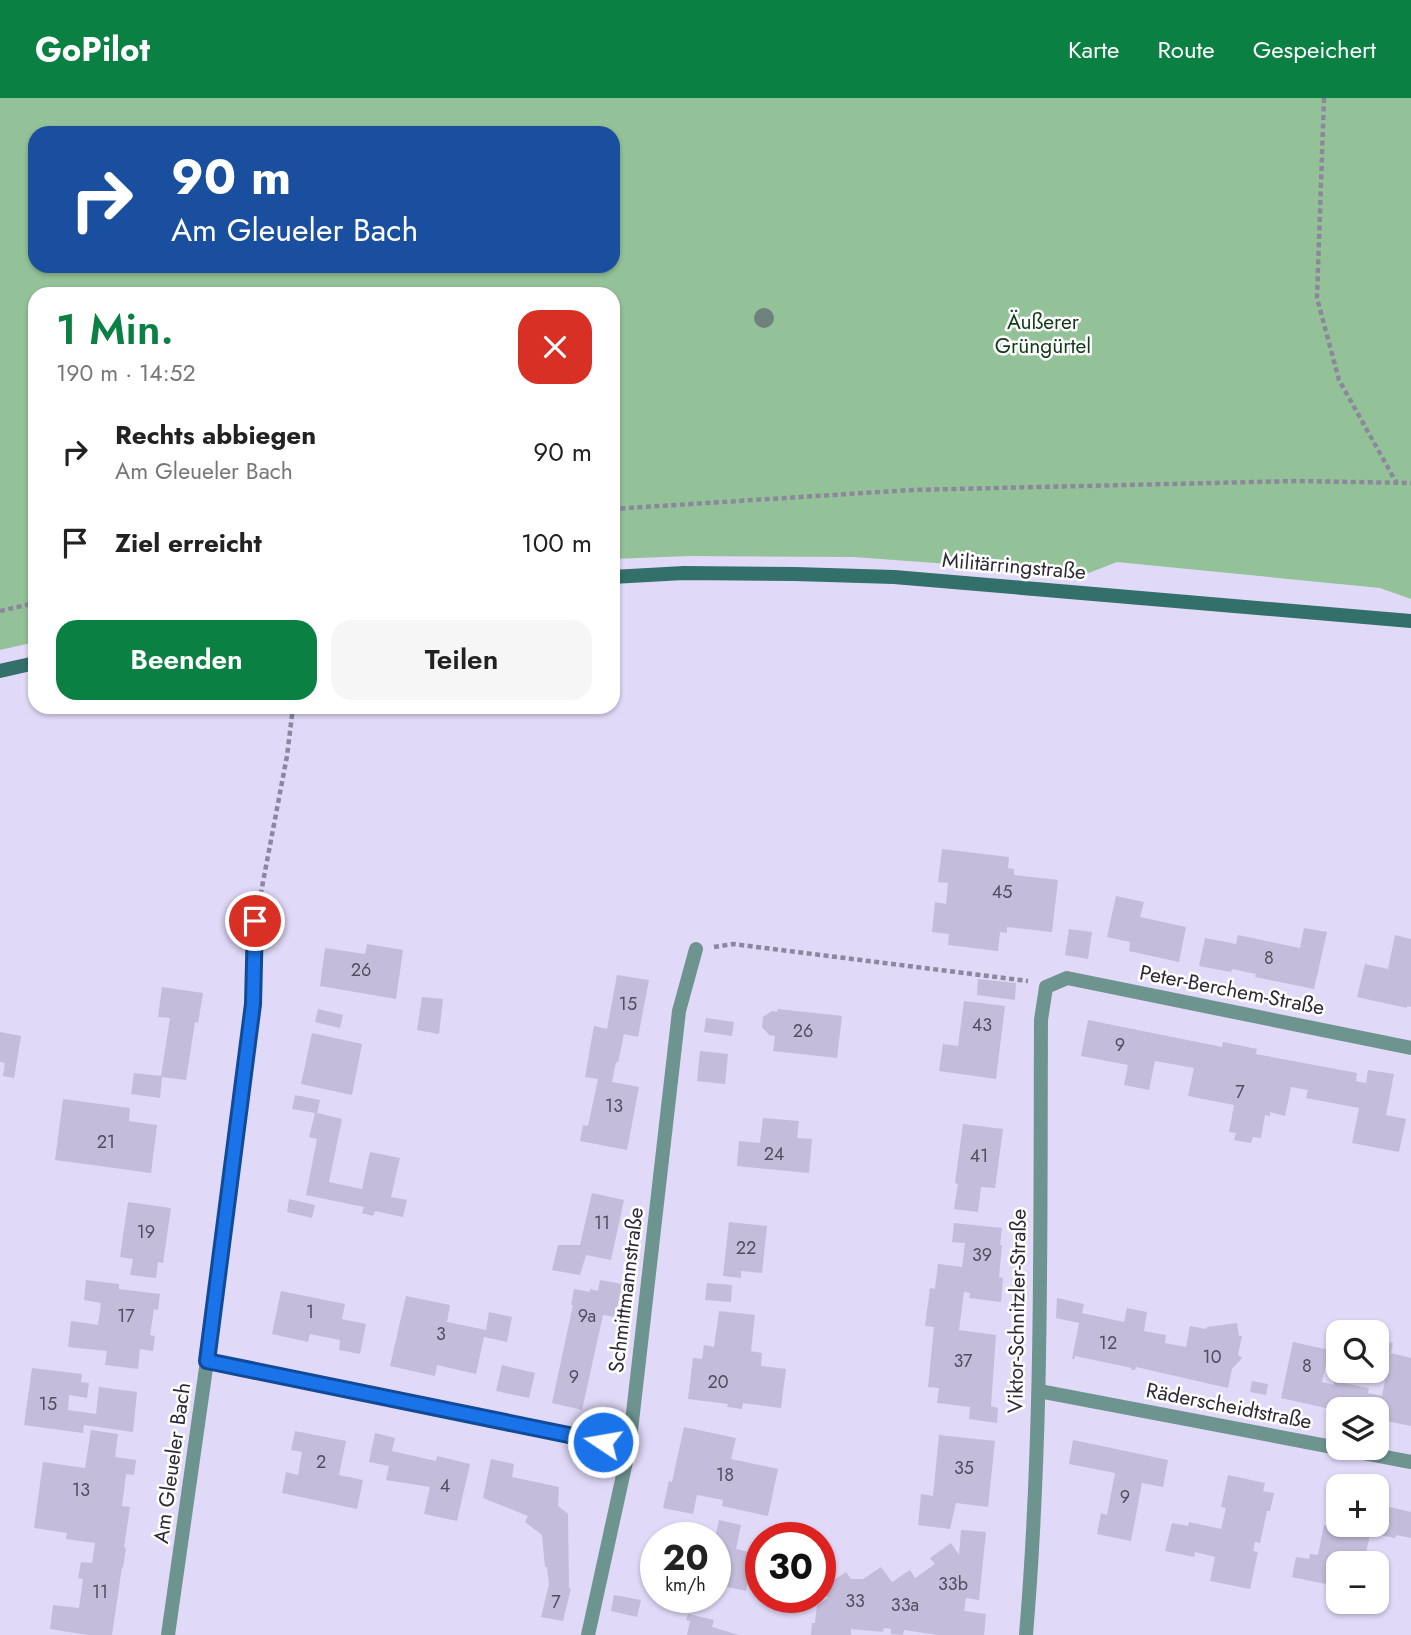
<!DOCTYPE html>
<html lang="de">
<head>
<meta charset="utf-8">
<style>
  :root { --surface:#fff; --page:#f6f6f6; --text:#222; --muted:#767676; --accent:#0b8043 }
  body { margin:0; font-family:Jost,sans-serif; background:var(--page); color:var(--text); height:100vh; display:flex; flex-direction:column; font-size:26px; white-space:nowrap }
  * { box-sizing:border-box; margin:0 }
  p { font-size:23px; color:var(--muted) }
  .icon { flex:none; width:38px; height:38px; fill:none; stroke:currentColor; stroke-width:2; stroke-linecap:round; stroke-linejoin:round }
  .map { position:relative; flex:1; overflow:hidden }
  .sheet { position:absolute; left:28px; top:189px; width:592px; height:427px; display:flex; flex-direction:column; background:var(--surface); border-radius:21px; box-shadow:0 2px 5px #0004 }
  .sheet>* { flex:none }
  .banner { position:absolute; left:28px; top:28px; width:592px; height:147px; border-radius:21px; box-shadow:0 2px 5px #0004; background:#1a4fa0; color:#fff; overflow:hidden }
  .buttons { position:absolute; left:1326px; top:1222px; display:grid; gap:14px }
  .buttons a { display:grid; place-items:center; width:63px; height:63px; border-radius:14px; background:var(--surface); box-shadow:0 2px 5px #0004; font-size:35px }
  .speed { position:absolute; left:640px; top:1424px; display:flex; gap:14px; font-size:35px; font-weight:700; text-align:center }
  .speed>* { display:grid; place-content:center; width:91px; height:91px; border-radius:50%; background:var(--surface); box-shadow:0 2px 5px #0004; line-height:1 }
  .speed small { font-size:18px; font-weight:400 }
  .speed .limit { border:10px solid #d22; background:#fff; color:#111 }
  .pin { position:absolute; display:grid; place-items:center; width:60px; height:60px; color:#fff; margin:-30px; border:4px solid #fff; border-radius:50%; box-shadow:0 2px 7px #0007 }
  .me { position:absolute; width:77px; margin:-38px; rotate:282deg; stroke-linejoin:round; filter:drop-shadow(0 0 5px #0008) }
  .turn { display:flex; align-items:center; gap:24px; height:147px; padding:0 28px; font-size:32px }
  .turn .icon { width:91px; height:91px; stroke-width:2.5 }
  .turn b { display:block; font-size:49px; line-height:60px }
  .round { display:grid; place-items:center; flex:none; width:74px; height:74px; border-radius:21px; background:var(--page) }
  .summary { display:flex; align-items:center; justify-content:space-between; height:119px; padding:0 28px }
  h1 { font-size:42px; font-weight:600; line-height:52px; color:var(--accent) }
  .action { display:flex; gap:14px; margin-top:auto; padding:14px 28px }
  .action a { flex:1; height:80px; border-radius:21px; background:var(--accent); color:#fff; font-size:28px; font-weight:600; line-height:80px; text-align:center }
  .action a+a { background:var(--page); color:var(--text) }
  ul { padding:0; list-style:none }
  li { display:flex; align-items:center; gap:21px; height:91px; padding:0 28px }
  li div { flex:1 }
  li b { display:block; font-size:26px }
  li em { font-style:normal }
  header { display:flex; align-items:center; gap:42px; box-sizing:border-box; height:98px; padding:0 35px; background:var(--accent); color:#fff }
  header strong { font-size:33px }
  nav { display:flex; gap:38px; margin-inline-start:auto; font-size:24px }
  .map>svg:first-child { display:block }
</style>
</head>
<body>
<header>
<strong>GoPilot</strong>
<nav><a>Karte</a><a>Route</a><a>Gespeichert</a></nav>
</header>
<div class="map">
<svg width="1411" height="1537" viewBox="0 0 1411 1537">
  <rect width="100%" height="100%" fill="#e0d9f8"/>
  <path fill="#94c298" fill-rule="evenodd" d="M 0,0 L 1411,0 L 1411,501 L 1380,490 L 1117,464 L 1086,476 L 853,459 L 690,458 L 613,461 L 612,196 L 35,196 L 35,544 L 0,552 ZM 35,35 L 612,35 L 612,168 L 35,168 Z"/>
  <path fill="#c3bcda" d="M 942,751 L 1009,759 L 1008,770 L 1014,771 L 1014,777 L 1058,782 L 1052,834 L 1007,829 L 1007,835 L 1000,834 L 998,853 L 948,847 L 949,836 L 932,834 L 935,804 L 946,806 L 948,785 L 938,784 Z
    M 1116,798 L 1144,804 L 1140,819 L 1186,829 L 1179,864 L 1129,853 L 1130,844 L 1107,839 Z
    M 1304,830 L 1327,834 L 1314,891 L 1255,879 L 1256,876 L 1232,871 L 1231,874 L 1199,868 L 1205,840 L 1236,846 L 1238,837 L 1300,850 Z
    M 1069,831 L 1092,834 L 1088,861 L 1065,857 Z
    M 1395,837 L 1411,841 L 1411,909 L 1407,908 L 1407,910 L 1357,899 L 1365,866 L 1388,871 Z
    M 367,846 L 403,852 L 396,901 L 320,888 L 325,850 L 365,856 Z
    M 617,877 L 649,882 L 638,939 L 624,936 L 618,965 L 616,964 L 612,984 L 639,989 L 627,1052 L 580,1043 L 583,1027 L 588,1028 L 598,981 L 585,979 L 594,928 L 607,931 Z
    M 978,881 L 1016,885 L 1015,902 L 977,897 Z
    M 162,889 L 203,895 L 198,925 L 195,924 L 186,982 L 162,979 L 160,1000 L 131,996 L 134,975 L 161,978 L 170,920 L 158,919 Z
    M 422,899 L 443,901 L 439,936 L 417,932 Z
    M 964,903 L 1005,908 L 996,981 L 939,973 L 943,946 L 958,948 Z
    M 318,911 L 343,917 L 340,930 L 315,924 Z
    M 778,911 L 842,918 L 837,960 L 773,953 L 775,938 L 769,937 L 762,929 L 763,919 L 772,913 L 777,914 Z
    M 706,920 L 734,924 L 732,938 L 704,934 Z
    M 1088,922 L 1222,949 L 1223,944 L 1257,951 L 1256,956 L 1357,975 L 1356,983 L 1366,985 L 1368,972 L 1394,976 L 1386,1017 L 1406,1021 L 1399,1054 L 1352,1045 L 1359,1010 L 1306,1000 L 1308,992 L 1291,989 L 1285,1018 L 1270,1014 L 1270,1018 L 1265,1017 L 1261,1040 L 1253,1039 L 1251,1045 L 1234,1042 L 1236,1035 L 1229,1034 L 1234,1007 L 1188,998 L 1194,970 L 1155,963 L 1149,992 L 1124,987 L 1128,967 L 1081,958 Z
    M 0,934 L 21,938 L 14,980 L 3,978 L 5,965 L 0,964 Z
    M 312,935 L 362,946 L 352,997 L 301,986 Z
    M 700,953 L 728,956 L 725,986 L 697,983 Z
    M 295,997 L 320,1002 L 317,1015 L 342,1021 L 329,1084 L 362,1091 L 370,1054 L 400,1060 L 391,1099 L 407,1102 L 403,1119 L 375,1113 L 373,1118 L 362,1115 L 364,1109 L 306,1097 L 317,1041 L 309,1039 L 315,1015 L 292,1011 Z
    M 63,1001 L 130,1010 L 129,1023 L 157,1027 L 151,1075 L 55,1062 Z
    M 763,1020 L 799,1023 L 797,1040 L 812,1041 L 809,1075 L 737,1068 L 739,1043 L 760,1045 Z
    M 963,1026 L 1003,1031 L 995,1090 L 981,1089 L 978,1114 L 954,1111 L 958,1086 L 955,1085 Z
    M 592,1095 L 624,1102 L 611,1162 L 586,1157 L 580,1177 L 552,1172 L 558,1147 L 580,1147 Z
    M 289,1101 L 315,1107 L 312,1120 L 287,1114 Z
    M 128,1104 L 171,1110 L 163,1165 L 158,1164 L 156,1180 L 130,1177 L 133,1161 L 120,1159 Z
    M 729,1124 L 767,1128 L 762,1175 L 741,1173 L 741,1180 L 723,1178 Z
    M 954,1125 L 1002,1130 L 1000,1147 L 1002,1147 L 999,1179 L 1003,1180 L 1001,1204 L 969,1200 L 970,1195 L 964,1194 L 959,1232 L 996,1237 L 991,1308 L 998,1310 L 997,1325 L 969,1321 L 970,1309 L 937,1305 L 939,1290 L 928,1289 L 934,1229 L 925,1228 L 930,1190 L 935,1191 L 938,1166 L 962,1169 L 965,1145 L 952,1144 Z
    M 86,1182 L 119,1186 L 119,1191 L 160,1196 L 158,1212 L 154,1211 L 150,1237 L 155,1238 L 153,1253 L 140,1251 L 138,1271 L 105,1267 L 107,1253 L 68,1249 L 71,1223 L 98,1227 L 101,1205 L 84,1202 Z
    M 600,1182 L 622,1186 L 615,1219 L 603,1217 L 582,1312 L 552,1305 L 573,1207 L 571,1207 L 574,1191 L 590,1194 L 590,1191 L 598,1193 Z
    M 707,1185 L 732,1187 L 731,1204 L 705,1202 Z
    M 281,1193 L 345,1206 L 342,1221 L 366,1226 L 360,1256 L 339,1252 L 340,1242 L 310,1236 L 308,1244 L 272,1236 Z
    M 406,1198 L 450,1207 L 447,1224 L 486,1232 L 489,1214 L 512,1219 L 507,1244 L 484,1239 L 476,1276 L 437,1267 L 435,1278 L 390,1268 Z
    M 1057,1200 L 1084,1206 L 1082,1215 L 1124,1224 L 1127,1210 L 1147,1214 L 1144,1233 L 1166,1237 L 1165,1245 L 1186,1249 L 1190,1228 L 1206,1231 L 1207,1229 L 1237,1225 L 1239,1238 L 1242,1238 L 1238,1257 L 1242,1260 L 1232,1271 L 1228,1290 L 1136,1269 L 1135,1272 L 1131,1272 L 1132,1270 L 1075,1258 L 1074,1261 L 1072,1261 L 1079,1225 L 1056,1220 Z
    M 719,1213 L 755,1217 L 751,1253 L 762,1255 L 761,1268 L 786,1271 L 781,1310 L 743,1305 L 742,1311 L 727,1309 L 728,1306 L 688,1301 L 693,1260 L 702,1261 L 704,1247 L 714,1249 Z
    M 1377,1242 L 1393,1245 L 1391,1255 L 1411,1260 L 1411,1328 L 1377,1321 L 1377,1311 L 1339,1311 L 1339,1313 L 1281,1300 L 1293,1244 L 1329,1252 L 1322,1284 L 1334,1287 L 1334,1283 L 1369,1290 L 1368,1295 L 1382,1298 L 1385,1282 L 1362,1277 L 1363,1272 L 1377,1272 Z
    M 502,1267 L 535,1275 L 529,1300 L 496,1293 Z
    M 32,1270 L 82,1276 L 81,1284 L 89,1285 L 87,1300 L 69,1297 L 68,1312 L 96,1316 L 99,1289 L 137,1294 L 133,1334 L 84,1327 L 83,1335 L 24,1327 Z
    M 1252,1283 L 1268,1286 L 1266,1297 L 1250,1294 Z
    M 684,1329 L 736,1340 L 731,1361 L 778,1371 L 768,1418 L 722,1408 L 723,1402 L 697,1397 L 693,1416 L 663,1410 L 669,1383 L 672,1384 Z
    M 91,1332 L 118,1336 L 115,1359 L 136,1362 L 134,1377 L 126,1376 L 122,1408 L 130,1409 L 124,1449 L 126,1450 L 123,1470 L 122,1469 L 112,1537 L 88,1537 L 50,1531 L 53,1507 L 79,1510 L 83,1481 L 78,1480 L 81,1464 L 92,1465 L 95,1445 L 66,1441 L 67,1435 L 34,1430 L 43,1364 L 85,1370 Z
    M 295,1333 L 346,1343 L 339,1377 L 363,1382 L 357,1411 L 282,1395 L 286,1374 L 298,1377 L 302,1354 L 291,1352 Z
    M 375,1335 L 395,1340 L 392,1353 L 436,1363 L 437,1358 L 470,1366 L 457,1423 L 424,1416 L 430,1389 L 386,1382 L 389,1368 L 369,1364 Z
    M 939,1337 L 995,1343 L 988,1409 L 956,1405 L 950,1431 L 918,1427 L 921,1396 L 933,1398 Z
    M 1073,1342 L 1168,1362 L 1163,1389 L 1142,1385 L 1131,1443 L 1097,1436 L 1101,1415 L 1107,1417 L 1115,1375 L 1069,1366 Z
    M 491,1361 L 514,1366 L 512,1379 L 559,1389 L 558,1408 L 568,1416 L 569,1490 L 571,1490 L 563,1523 L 541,1519 L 549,1486 L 547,1469 L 545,1469 L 542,1437 L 525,1424 L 528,1418 L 483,1400 Z
    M 1228,1377 L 1265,1385 L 1263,1393 L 1274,1395 L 1270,1413 L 1267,1413 L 1260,1445 L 1255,1444 L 1253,1453 L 1258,1454 L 1250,1491 L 1210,1483 L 1215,1459 L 1195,1454 L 1194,1459 L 1165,1453 L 1172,1425 L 1188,1428 L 1189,1424 L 1221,1431 L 1226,1410 L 1221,1409 Z
    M 1385,1408 L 1411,1414 L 1411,1440 L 1396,1437 L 1395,1440 L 1379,1437 Z
    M 1338,1411 L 1339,1426 L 1372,1426 L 1364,1465 L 1339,1465 L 1339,1489 L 1292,1479 L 1296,1459 L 1309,1461 L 1310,1456 L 1318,1457 L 1324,1427 L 1334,1429 Z
    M 719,1422 L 741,1427 L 736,1451 L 754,1455 L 746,1493 L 723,1488 L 727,1468 L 716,1465 L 715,1440 Z
    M 961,1432 L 986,1434 L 979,1502 L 966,1500 L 964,1513 L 986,1516 L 984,1537 L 938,1537 L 904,1532 L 903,1537 L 891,1536 L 891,1531 L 884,1530 L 883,1534 L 851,1531 L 851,1537 L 811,1537 L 812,1525 L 815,1525 L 817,1507 L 828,1500 L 821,1491 L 846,1474 L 851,1481 L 863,1481 L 881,1469 L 892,1484 L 910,1472 L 915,1480 L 935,1466 L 930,1460 L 951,1445 L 959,1457 Z
    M 614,1497 L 641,1502 L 637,1519 L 611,1513 Z
    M 688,1516 L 714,1522 L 712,1529 L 739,1537 L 687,1537 L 690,1523 L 686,1522 Z"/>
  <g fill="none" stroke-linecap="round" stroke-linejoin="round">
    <path stroke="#8c879d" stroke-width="4.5" stroke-dasharray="5 3.5" stroke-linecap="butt" d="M 1324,0 L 1317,200 L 1339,282 L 1396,384
      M 612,411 L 911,392 L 1297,383 L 1411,385
      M 0,513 L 35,505
      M 259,805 L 287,658 L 293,609
      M 714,849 L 733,846 L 1028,883"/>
    <path stroke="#6e948f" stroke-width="14" d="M 207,1263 L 629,1350
      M 1039,1293 L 1411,1364
      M 168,1537 L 207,1263 L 253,906 L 255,823
      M 588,1537 L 629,1350 L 679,913 L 696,851
      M 1026,1537 C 1043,1333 1040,1127 1041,922 L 1046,889 L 1067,880 L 1411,950"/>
    <path stroke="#327069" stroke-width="14" d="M 612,479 L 684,475 L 795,476 L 894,479 L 1411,523
      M 0,573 L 35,565"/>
  </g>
  <circle fill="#6e827d" cx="764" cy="220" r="10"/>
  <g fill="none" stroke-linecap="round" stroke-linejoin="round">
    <g stroke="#114b97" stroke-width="18">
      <path id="route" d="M 255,823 L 253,906 L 207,1263 L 603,1344"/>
    </g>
    <use href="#route" stroke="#1a73e8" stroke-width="12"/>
  </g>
  <g text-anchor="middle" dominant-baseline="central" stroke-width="5" stroke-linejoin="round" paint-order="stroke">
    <g font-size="18" fill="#524e5e">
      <text x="1002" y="794">45</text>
      <text x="1269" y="860">8</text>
      <text x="361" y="872">26</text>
      <text x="628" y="906">15</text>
      <text x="982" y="927">43</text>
      <text x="803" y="933">26</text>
      <text x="1120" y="947">9</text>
      <text x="1240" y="994">7</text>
      <text x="614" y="1008">13</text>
      <text x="106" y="1044">21</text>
      <text x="774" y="1056">24</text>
      <text x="979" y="1058">41</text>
      <text x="602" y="1125">11</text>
      <text x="146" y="1134">19</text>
      <text x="746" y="1150">22</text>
      <text x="982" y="1157">39</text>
      <text x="310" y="1214">1</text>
      <text x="126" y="1218">17</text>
      <text x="587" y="1218">9a</text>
      <text x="441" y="1236">3</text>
      <text x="1108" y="1245">12</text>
      <text x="1212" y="1259">10</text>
      <text x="963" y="1263">37</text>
      <text x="1307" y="1268">8</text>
      <text x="574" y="1279">9</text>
      <text x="718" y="1284">20</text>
      <text x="48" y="1306">15</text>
      <text x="321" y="1364">2</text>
      <text x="964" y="1370">35</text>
      <text x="725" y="1377">18</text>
      <text x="445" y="1388">4</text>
      <text x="81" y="1392">13</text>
      <text x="1125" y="1399">9</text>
      <text x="953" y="1486">33b</text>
      <text x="100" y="1494">11</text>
      <text x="855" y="1503">33</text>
      <text x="556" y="1504">7</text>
      <text x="905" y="1507">33a</text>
    </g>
    <g font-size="21" fill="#103a18" stroke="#fff">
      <text x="1043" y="224">Äußerer<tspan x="1043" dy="24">Grüngürtel</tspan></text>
    </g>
    <g font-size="21" fill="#2d2a35" stroke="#fff">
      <text transform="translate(1014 468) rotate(5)">Militärringstraße</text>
      <text transform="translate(1232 892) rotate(11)">Peter-Berchem-Straße</text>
      <text transform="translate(626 1192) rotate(-83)">Schmittmannstraße</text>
      <text transform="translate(1017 1213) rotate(-89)">Viktor-Schnitzler-Straße</text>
      <text transform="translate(1229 1308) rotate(11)">Räderscheidtstraße</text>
      <text transform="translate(172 1365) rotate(-82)">Am Gleueler Bach</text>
    </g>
  </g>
</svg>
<div class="buttons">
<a><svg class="icon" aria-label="search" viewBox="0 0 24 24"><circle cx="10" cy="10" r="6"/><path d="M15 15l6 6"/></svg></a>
<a><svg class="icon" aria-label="layers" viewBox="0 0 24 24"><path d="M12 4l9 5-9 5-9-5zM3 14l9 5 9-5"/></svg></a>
<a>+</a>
<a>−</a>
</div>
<div class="speed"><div>20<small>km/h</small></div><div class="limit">30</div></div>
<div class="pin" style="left:255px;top:823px;background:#d93025"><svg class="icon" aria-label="arrive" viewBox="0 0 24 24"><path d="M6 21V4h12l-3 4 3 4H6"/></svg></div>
<svg class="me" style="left:603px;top:1344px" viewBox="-20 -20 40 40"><circle r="17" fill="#1a73e8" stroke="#fff" stroke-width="3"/><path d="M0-11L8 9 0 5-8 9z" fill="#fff"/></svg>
<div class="banner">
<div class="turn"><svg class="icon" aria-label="right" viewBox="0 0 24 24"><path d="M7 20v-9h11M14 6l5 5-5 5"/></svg><div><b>90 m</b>Am Gleueler Bach</div></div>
</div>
<section class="sheet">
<div class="summary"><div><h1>1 Min.</h1><p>190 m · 14:52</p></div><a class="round" style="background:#d93025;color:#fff"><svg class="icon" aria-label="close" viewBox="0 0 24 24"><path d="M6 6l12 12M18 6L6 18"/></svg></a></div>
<ul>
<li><svg class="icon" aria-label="right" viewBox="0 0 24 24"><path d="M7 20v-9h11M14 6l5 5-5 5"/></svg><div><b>Rechts abbiegen</b><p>Am Gleueler Bach</p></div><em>90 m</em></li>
<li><svg class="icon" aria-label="arrive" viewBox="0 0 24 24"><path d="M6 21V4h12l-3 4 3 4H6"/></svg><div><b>Ziel erreicht</b></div><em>100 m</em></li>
</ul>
<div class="action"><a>Beenden</a><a>Teilen</a></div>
</section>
</div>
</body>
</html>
